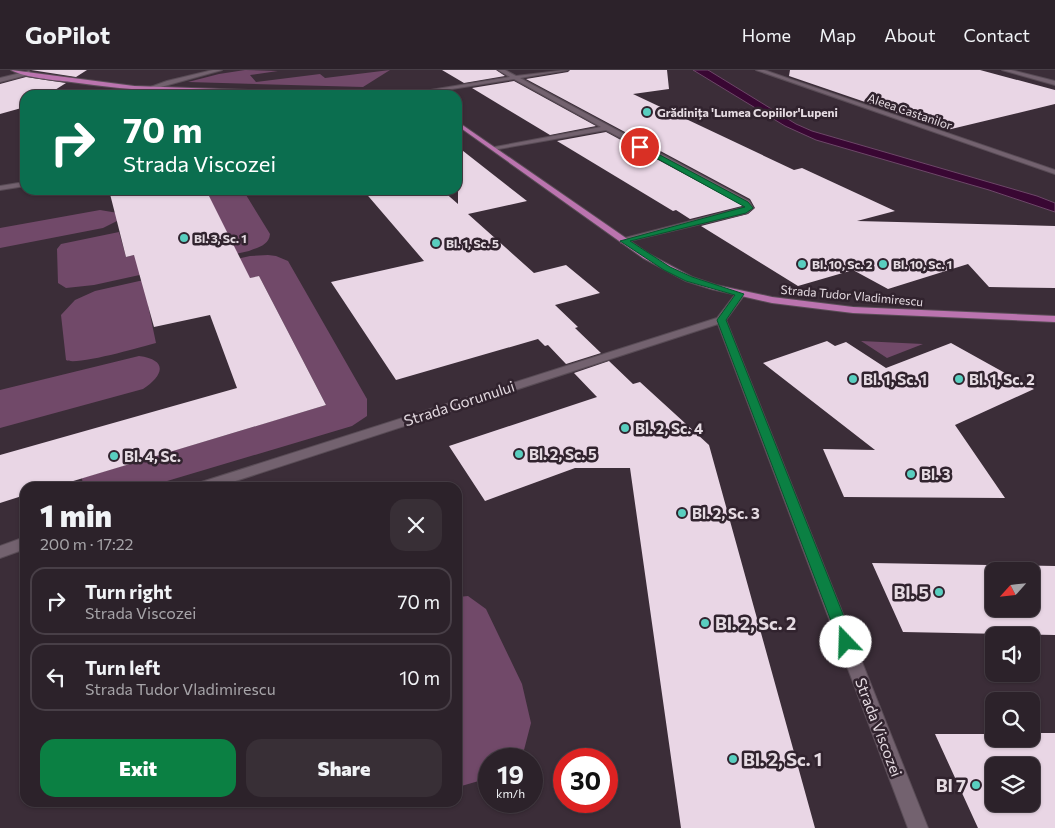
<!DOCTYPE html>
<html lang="en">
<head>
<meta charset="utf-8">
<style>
  :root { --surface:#2c222a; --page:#382f36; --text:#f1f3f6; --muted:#a6a4a8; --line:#483f47; --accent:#0b8043 }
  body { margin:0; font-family:Commissioner,sans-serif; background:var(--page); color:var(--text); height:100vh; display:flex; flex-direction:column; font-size:19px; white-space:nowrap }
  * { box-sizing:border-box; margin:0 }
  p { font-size:16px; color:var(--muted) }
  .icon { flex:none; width:28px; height:28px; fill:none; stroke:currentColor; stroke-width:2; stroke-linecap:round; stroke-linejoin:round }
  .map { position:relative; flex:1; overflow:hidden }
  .panel { position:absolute; left:20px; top:412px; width:442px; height:325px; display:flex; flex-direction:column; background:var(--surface); border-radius:15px; box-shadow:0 1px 4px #0004,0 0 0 1px var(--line) }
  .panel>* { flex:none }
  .banner { position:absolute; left:20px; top:20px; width:442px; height:105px; border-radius:15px; box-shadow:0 1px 4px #0004,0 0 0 1px var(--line); background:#0b6e4f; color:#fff; overflow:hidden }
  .needle { width:32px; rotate:243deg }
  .tools { position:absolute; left:985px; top:492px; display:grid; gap:10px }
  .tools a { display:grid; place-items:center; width:55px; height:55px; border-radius:10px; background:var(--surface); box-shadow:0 1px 4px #0004,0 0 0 1px var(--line); font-size:25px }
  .speed { position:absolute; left:478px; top:678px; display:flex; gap:10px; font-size:25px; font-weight:700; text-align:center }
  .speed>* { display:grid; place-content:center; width:65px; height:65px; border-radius:50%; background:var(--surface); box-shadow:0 1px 4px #0004,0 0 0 1px var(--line); line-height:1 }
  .speed small { font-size:12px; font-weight:400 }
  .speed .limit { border:8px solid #d22; background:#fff; color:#111 }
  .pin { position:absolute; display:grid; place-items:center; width:42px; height:42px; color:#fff; margin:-21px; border:2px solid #fff; border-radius:50%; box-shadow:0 1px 5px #0007 }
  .me { position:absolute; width:55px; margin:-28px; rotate:339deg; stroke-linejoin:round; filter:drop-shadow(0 0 4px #0008) }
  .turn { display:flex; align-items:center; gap:18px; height:105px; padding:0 20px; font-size:22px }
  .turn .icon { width:65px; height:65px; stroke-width:2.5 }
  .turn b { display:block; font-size:35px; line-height:42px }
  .round { display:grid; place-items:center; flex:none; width:52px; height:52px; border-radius:15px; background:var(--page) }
  .head { display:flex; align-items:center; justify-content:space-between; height:85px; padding:0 20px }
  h1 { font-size:30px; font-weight:800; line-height:38px }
  .button { display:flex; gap:10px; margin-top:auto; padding:10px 20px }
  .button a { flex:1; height:58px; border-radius:15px; background:var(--accent); color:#fff; font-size:20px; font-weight:800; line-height:58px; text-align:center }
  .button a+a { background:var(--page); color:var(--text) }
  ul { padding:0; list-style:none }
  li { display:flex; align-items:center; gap:15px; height:68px; margin:0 10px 8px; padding:0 10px; border:2px solid var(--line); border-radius:15px }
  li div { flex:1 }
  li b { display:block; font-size:19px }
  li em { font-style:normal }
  header { display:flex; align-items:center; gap:30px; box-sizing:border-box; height:70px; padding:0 25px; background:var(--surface); border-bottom:1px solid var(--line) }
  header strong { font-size:24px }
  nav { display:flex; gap:28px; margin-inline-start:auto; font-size:18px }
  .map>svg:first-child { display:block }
</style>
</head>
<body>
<header>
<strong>GoPilot</strong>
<nav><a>Home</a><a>Map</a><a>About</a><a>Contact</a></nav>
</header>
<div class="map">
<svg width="1055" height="758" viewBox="0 0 1055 758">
  <rect width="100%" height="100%" fill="#3b2d38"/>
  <path fill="#714969" d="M 245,0 L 278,1 L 250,5 L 256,12 L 320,4 L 325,8 L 390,0 L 363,17 L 188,12 L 219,4 Z
    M 206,120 L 243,120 L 270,164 C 269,175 259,177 249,181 L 94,215 L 66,218 L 58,213 L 57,179 L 61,174 L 119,162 L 126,187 L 143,183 Z
    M 100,140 L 118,143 L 119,150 L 103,158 L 0,178 L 0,158 Z
    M 268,185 L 276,186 L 288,191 L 367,329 L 367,346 L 352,356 L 147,417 L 83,417 L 82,408 L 326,335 L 259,206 L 165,227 L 148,235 L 156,273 C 141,277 76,296 66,290 L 61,245 L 75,230 L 95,221 L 250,186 Z
    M 861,271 L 923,274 L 887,288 Z
    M 139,286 C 169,290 163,306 143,319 L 0,358 L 0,320 Z
    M 468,526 L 486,539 L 522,614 L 531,653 L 524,680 L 515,689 L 489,689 L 489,708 L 458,717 L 458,527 Z"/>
  <path fill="#390733" stroke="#6d4768" d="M 693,0 L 708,0 L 796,54 L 812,61 L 1037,126 L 1055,133 L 1055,142 L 989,120 L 816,70 L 785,56 Z"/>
  <path fill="#e9d6e5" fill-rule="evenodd" d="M 31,0 L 87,0 L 76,7 Z
    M 442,0 L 496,0 L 505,6 L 464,13 Z
    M 570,0 L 667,0 L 669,19 L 633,24 L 794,100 L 802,98 L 895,141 L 857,151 L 1055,156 L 1055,218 L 989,217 L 968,194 L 888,219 L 853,200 L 798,216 L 701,156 L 748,144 L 755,138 L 750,129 L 526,9 L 568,2 Z
    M 790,0 L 980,0 L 1055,20 L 1055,34 L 947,60 L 789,6 Z
    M 26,7 L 66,13 L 47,25 L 25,25 L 25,37 L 0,44 L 0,14 Z
    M 514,11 L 596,56 L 550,65 L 472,18 Z
    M 606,62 L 742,135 L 742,136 L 690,149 L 676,140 L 673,141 L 557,71 Z
    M 458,77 L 527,131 L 468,144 L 534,203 L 566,195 L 600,223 L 555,235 L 578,257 L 575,258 L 601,283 L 566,294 L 548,275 L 545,276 L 538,269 L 396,310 L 331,212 L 424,191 L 363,120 L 442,120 L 458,134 Z
    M 109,120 L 206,120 L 250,208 L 259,206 L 326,335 L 50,418 L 25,418 L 25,425 L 0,433 L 0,385 L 237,318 L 210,245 L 154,257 L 134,185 L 126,187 Z
    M 827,271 L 835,276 L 846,272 L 886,298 L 951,273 L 1034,319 L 955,355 L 1005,428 L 844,427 L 823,379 L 875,380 L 763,293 Z
    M 609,291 L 633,314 L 640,312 L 709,375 L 815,758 L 681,758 L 630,398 L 575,398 L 485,431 L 449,376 L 597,327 L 574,303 Z
    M 872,493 L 1055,496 L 1055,565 L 903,562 ZM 994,501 L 1031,501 L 1031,539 L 994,539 Z
    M 1031,663 L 1055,663 L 1055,758 L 978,758 L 935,664 L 994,664 L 994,669 L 1031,669 ZM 994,696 L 1031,696 L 1031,734 L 994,734 Z"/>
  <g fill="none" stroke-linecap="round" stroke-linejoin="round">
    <g stroke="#594c56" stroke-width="2">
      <path id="street" d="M 213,0 L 222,0 L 150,20 L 145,19 L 167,11 Z
        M 498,0 L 505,0 L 516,6 L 568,0 L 520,8 L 749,131 L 753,138 L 747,143 L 621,173 L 621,169 L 745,137 L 743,134 L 606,60 L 493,80 L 492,79 L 495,77 L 601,57 L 514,9 L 414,25 L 400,25 L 510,7 Z
        M 756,0 L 764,0 L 1055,100 L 1055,104 Z
        M 1002,0 L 1011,0 L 1055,11 L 1055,15 Z
        M 29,1 L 31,4 L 0,12 L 0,8 Z
        M 25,112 L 25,116 L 0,120 L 0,116 Z
        M 740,221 L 745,224 L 726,250 L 928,758 L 908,758 L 718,254 L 214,418 L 191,418 L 192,415 L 717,248 L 737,222 Z
        M 25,467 L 25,479 L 0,488 L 0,476 Z"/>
    </g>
    <g stroke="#594c56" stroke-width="2">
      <path id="primary" d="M 11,0 L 134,16 L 335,23 L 338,25 C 249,25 159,25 71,12 C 54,10 26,8 11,0 Z
        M 458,52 L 649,184 L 692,207 L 716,215 L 772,227 L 853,237 L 1055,246 L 1055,252 L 853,243 L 772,233 L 711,219 L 686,211 L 643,188 L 458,56 Z"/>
    </g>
    <use href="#street" fill="#73626f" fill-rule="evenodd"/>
    <use href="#primary" fill="#bb74af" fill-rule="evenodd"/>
  </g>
  <path fill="#0b8043" stroke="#07532c" d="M 638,76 L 643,76 L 748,132 L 753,138 L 746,143 L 630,171 L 670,197 L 692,207 L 744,224 L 726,250 L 854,572 L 852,577 L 846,579 L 841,577 L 839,572 L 717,250 L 735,225 L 686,211 L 664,200 L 620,171 L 745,137 L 638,78 Z"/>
  <g fill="#59cebf" stroke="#31232e" stroke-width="2">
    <circle cx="647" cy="42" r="5"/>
    <circle cx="184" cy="168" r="5"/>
    <circle cx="436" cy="173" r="5"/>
    <circle cx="802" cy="194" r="5"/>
    <circle cx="883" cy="194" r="5"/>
    <circle cx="853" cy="309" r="5"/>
    <circle cx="959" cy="309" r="5"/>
    <circle cx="625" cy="358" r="5"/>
    <circle cx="519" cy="384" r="5"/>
    <circle cx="114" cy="386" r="5"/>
    <circle cx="911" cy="404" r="5"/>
    <circle cx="682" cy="443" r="5"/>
    <circle cx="939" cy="522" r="5"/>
    <circle cx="705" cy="553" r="5"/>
    <circle cx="733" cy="689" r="5"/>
    <circle cx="976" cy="715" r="5"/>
  </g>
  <g text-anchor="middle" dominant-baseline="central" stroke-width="5" stroke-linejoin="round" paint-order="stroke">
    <g font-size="12" fill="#e5dbe2" stroke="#31232e">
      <text transform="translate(910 41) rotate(19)">Aleea Castanilor</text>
      <text transform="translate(852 225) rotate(5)">Strada Tudor Vladimirescu</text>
    </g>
    <g font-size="12" font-weight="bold" fill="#e5dbe2" stroke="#31232e" text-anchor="start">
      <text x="657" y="42">Grădinița 'Lumea Copiilor'Lupeni</text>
      <text x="194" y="168">Bl. 3, Sc. 1</text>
      <text x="446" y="173">Bl. 1, Sc. 5</text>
      <text x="812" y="194">Bl. 10, Sc. 2</text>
      <text x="893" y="194">Bl. 10, Sc. 1</text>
    </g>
    <g font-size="15" font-weight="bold" fill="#e5dbe2" stroke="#31232e" text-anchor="start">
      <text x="863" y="309">Bl. 1, Sc. 1</text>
      <text x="969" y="309">Bl. 1, Sc. 2</text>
      <text x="635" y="358">Bl. 2, Sc. 4</text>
      <text x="529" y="384">Bl. 2, Sc. 5</text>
      <text x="124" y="386">Bl. 4, Sc.</text>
      <text x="921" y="404">Bl. 3</text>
      <text x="692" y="443">Bl. 2, Sc. 3</text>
    </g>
    <g font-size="15" fill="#e5dbe2" stroke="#31232e">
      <text transform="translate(459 333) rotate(-18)">Strada Gorunului</text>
      <text transform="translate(879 657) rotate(69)">Strada Viscozei</text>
    </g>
    <g font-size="18" font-weight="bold" fill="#e5dbe2" stroke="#31232e" text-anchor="end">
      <text x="929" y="522">Bl. 5</text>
      <text x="715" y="553" text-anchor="start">Bl. 2, Sc. 2</text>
      <text x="743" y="689" text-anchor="start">Bl. 2, Sc. 1</text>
      <text x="966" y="715">Bl 7</text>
    </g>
  </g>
</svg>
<div class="tools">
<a><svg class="needle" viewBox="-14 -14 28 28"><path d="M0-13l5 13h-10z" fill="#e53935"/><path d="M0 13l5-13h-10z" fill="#a6a4a8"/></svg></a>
<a><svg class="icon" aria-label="sound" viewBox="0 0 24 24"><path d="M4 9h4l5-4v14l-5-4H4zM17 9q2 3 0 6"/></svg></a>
<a><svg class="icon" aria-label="search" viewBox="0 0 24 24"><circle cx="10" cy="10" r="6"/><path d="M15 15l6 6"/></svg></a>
<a><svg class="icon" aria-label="layers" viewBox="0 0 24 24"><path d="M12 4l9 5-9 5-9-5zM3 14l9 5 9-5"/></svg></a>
</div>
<div class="speed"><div>19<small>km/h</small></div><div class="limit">30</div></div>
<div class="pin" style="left:640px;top:77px;background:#d93025"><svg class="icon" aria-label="arrive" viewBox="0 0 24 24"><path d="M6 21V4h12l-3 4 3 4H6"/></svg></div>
<svg class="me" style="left:846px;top:572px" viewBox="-20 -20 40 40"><circle r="19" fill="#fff"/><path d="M0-13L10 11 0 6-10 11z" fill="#0b8043"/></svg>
<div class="banner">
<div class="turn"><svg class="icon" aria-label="right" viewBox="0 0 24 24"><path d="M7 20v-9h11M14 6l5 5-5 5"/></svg><div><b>70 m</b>Strada Viscozei</div></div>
</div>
<section class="panel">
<div class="head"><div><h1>1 min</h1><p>200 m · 17:22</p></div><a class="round"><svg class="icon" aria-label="close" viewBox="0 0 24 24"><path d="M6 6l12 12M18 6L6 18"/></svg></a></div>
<ul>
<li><svg class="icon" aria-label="right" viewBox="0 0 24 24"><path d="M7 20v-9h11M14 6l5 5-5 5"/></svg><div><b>Turn right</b><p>Strada Viscozei</p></div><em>70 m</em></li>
<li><svg class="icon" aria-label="left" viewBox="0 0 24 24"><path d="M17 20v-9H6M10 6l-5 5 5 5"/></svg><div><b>Turn left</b><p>Strada Tudor Vladimirescu</p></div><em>10 m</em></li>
</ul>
<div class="button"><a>Exit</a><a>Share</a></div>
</section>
</div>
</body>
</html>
